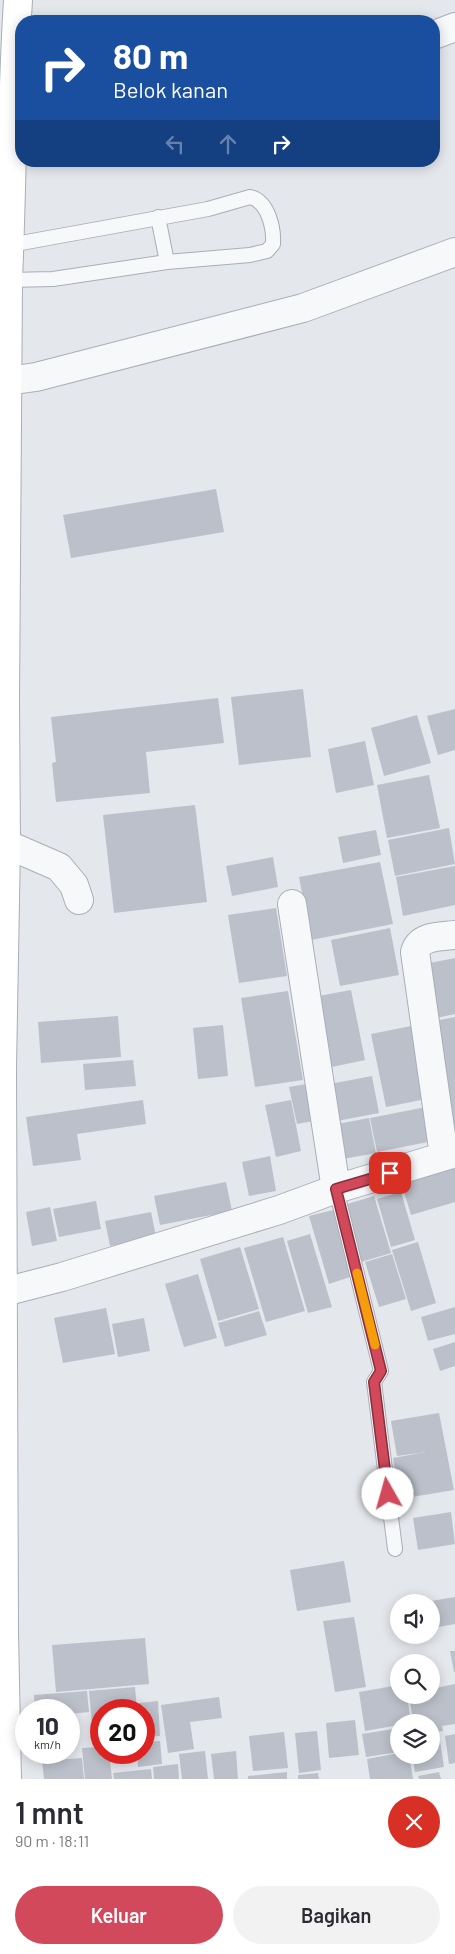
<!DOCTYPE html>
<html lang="id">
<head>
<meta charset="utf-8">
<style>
  :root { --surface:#fff; --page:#f2f2f3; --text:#2b2b33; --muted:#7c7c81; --accent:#d1495b }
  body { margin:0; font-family:Barlow,sans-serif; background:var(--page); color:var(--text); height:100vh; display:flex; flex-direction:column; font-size:19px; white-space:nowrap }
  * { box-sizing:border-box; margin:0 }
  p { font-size:16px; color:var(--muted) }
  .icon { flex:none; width:28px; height:28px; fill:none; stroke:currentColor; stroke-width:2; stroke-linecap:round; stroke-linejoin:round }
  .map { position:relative; height:1779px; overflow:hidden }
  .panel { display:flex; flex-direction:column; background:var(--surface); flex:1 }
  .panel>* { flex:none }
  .hud { position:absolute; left:15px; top:15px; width:425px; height:152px; border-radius:20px; box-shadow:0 2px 12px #0003; background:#1a4fa0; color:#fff; overflow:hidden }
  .fabs { position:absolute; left:390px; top:1594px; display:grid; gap:10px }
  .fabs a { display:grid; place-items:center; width:50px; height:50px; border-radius:50%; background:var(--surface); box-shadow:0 2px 12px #0003; font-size:25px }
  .speed { position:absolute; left:15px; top:1699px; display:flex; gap:10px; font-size:25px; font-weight:700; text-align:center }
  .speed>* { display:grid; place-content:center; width:65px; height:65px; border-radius:50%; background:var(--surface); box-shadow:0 2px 12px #0003; line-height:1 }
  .speed small { font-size:12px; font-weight:400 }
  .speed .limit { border:8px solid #d22; background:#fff; color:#111 }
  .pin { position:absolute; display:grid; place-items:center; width:42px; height:42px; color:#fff; margin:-21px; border-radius:10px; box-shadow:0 2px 8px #0006 }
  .me { position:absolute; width:55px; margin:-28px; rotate:353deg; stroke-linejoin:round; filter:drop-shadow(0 0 4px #0008) }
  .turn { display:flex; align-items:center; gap:18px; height:105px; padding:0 15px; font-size:22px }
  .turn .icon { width:65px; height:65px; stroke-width:2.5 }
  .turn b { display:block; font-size:35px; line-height:42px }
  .lanes { display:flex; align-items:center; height:48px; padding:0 15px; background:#0003; justify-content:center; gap:25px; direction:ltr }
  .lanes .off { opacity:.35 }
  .round { display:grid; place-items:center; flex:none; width:52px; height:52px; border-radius:26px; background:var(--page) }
  .head { display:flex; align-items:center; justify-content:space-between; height:85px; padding:0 15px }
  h1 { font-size:30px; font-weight:600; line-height:38px }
  .primary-button { display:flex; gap:10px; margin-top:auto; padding:10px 15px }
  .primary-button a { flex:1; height:58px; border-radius:30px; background:var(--accent); color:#fff; font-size:20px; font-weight:600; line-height:58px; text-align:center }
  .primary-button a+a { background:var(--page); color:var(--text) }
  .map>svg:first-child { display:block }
</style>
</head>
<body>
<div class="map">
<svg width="455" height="1779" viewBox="0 0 455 1779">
  <rect width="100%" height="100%" fill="#e4e7ec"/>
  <path fill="#bbc0ca" d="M 216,489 L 224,532 L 71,558 L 63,515 Z
    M 303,689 L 311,757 L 239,765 L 231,697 Z
    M 218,698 L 224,743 L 146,752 L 150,793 L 56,802 L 52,763 L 56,762 L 51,717 Z
    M 455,709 L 455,750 L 438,755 L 427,716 Z
    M 417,715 L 431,763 L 384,776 L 371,728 Z
    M 365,741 L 374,785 L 336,793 L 328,749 Z
    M 429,775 L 440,828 L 387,838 L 377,785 Z
    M 195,805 L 207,902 L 114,913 L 103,815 Z
    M 449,828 L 455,864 L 395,876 L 388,840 Z
    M 376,830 L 381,855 L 343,863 L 338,837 Z
    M 273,857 L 278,887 L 232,896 L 226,866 Z
    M 380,862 L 393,924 L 311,940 L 299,877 Z
    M 455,866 L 455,905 L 403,916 L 396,877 Z
    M 276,908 L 287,976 L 239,983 L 228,915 Z
    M 390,928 L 399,975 L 340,986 L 331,940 Z
    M 455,958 L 455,1014 L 436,1018 L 425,964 Z
    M 351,990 L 365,1060 L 327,1068 L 313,997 Z
    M 288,991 L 303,1080 L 255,1087 L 241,998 Z
    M 118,1016 L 121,1057 L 41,1063 L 38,1022 Z
    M 455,1017 L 455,1129 L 451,1129 L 430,1022 Z
    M 223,1025 L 228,1076 L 198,1079 L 193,1028 Z
    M 411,1026 L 426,1099 L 386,1107 L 371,1034 Z
    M 133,1060 L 136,1086 L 85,1090 L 83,1064 Z
    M 372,1076 L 379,1113 L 337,1121 L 330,1084 Z
    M 312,1083 L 319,1120 L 297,1124 L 289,1087 Z
    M 143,1100 L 146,1124 L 77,1134 L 81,1160 L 33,1166 L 26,1117 Z
    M 291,1100 L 301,1151 L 276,1157 L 265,1105 Z
    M 426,1107 L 433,1141 L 377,1152 L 370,1118 Z
    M 369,1118 L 376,1153 L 343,1159 L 337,1124 Z
    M 270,1156 L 276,1191 L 249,1196 L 242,1162 Z
    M 455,1167 L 455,1202 L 411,1215 L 401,1182 Z
    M 226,1182 L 232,1211 L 160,1225 L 154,1196 Z
    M 401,1192 L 415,1240 L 391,1247 L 377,1199 Z
    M 374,1196 L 391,1253 L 361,1262 L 344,1205 Z
    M 96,1201 L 101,1229 L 59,1237 L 53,1209 Z
    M 50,1207 L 57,1241 L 32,1246 L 26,1212 Z
    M 337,1209 L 356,1275 L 329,1284 L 309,1216 Z
    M 151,1212 L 156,1237 L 110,1246 L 105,1221 Z
    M 310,1234 L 332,1307 L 308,1313 L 287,1241 Z
    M 283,1237 L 305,1311 L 266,1322 L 244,1248 Z
    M 418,1242 L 436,1303 L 411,1311 L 392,1250 Z
    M 240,1247 L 259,1309 L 218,1321 L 200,1259 Z
    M 392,1254 L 406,1299 L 379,1307 L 365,1262 Z
    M 198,1274 L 217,1338 L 184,1347 L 165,1284 Z
    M 455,1307 L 455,1334 L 428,1341 L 421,1317 Z
    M 106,1308 L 115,1354 L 63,1363 L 54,1318 Z
    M 259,1311 L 267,1335 L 225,1347 L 218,1323 Z
    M 144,1318 L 150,1351 L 118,1357 L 112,1324 Z
    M 455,1342 L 455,1366 L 440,1371 L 433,1349 Z
    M 439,1413 L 454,1490 L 400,1499 L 393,1458 L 426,1452 L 397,1456 L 391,1421 Z
    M 451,1512 L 455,1544 L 418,1550 L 413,1518 Z
    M 344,1561 L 351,1602 L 297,1611 L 290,1570 Z
    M 455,1597 L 455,1624 L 433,1628 L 431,1601 Z
    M 354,1617 L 366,1687 L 335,1692 L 323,1621 Z
    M 145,1638 L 149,1684 L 56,1692 L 52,1645 Z
    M 450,1651 L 455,1651 L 455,1672 L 454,1672 Z
    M 431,1684 L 434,1684 L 436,1694 L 436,1688 L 455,1684 L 455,1724 L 442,1726 L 443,1731 L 431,1733 L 431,1722 L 413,1722 L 409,1695 L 431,1695 Z
    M 399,1685 L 399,1695 L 407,1695 L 411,1722 L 399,1722 L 399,1725 L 365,1731 L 359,1692 Z
    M 135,1687 L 137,1710 L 101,1710 L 101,1734 L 93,1735 L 89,1691 Z
    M 87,1691 L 89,1712 L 69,1714 L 69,1710 L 35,1710 L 34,1695 Z
    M 219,1697 L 222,1718 L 190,1722 L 194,1749 L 168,1753 L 161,1705 Z
    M 158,1701 L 160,1736 L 144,1737 L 144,1710 L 139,1710 L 139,1703 Z
    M 355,1720 L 359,1755 L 329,1758 L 326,1723 Z
    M 399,1728 L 399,1752 L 366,1757 L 362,1734 Z
    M 317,1731 L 321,1770 L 299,1773 L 295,1733 Z
    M 284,1732 L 288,1768 L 253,1771 L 249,1736 Z
    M 455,1734 L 455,1763 L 449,1764 L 445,1736 Z
    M 439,1735 L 444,1767 L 415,1772 L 412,1755 L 431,1755 L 431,1736 Z
    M 160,1741 L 162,1764 L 138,1767 L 137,1752 L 144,1752 L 144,1742 Z
    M 101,1747 L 101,1752 L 109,1752 L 112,1779 L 85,1779 L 82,1748 Z
    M 205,1751 L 208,1779 L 182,1779 L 179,1754 Z
    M 236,1751 L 238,1779 L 214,1779 L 211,1754 Z
    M 399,1753 L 399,1755 L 409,1755 L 413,1779 L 370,1779 L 367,1759 Z
    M 82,1758 L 84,1779 L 44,1779 L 42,1761 Z
    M 178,1764 L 179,1779 L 154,1779 L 153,1767 Z
    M 151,1769 L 152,1779 L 114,1779 L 113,1773 Z
    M 287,1772 L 287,1779 L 248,1779 L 248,1776 Z
    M 439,1772 L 441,1779 L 419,1779 L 418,1776 Z
    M 318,1773 L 319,1779 L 298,1779 L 298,1775 Z"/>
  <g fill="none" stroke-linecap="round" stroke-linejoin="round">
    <g stroke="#a9aeb7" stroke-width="16">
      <path id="lane" d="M 158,217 L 167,262
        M 8,280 L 53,279 L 167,262 L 250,255 L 267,251 L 273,244 C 274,228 268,201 250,197 L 208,209 L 10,245
        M 336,1189 L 381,1371 L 374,1382 L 395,1549"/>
    </g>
    <g stroke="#a9aeb7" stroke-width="30">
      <path id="street" d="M 434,35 L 455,27
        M 7,381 L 36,377 L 303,308 L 455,252
        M 6,844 L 59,867 L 74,885 L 79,900
        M 292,904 L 336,1189
        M 444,1156 L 415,952 C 420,935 440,937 455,935
        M 4,1292 L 62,1277 L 279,1210 L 336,1189 L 455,1153"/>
    </g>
    <g stroke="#a9aeb7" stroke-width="30">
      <path id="secondary" d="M 7,1779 L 4,1633 L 2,1068 L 6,844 L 5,701 L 8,280 C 12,187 12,93 18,0"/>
    </g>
    <use href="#lane" stroke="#f7f8fa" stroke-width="14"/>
    <use href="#street" stroke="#f7f8fa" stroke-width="28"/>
    <use href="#secondary" stroke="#fff" stroke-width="28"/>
  </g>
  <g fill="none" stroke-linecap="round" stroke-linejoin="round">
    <g stroke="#882f3b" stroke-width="12">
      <path id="route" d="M 388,1494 L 374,1382 L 381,1371 L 336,1189 L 390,1173"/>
    </g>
    <use href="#route" stroke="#d1495b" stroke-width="9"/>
    <path stroke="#f59e0b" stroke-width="9" d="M 357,1273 L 375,1345"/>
  </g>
</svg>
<div class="fabs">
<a><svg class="icon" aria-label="sound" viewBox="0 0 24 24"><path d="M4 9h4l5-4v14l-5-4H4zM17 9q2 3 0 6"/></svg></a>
<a><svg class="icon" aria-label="search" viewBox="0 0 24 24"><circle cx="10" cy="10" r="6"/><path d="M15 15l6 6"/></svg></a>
<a><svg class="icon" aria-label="layers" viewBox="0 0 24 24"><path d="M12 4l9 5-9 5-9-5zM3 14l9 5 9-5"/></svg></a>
</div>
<div class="speed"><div>10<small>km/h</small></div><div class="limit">20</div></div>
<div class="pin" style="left:390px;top:1173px;background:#d93025"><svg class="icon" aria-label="arrive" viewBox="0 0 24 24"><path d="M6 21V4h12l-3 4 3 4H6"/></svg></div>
<svg class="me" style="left:388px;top:1494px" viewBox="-20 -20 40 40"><circle r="19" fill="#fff"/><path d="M0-13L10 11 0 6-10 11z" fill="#d1495b"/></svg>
<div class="hud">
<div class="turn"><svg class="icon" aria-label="right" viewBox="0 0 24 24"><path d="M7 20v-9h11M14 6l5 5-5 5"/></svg><div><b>80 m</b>Belok kanan</div></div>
<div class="lanes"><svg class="icon off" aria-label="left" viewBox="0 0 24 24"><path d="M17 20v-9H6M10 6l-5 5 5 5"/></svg><svg class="icon off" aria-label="ahead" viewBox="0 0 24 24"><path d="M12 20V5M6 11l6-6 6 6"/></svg><svg class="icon" aria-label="right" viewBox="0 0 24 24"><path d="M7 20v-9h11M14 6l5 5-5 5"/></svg></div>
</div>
</div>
<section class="panel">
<div class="head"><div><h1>1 mnt</h1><p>90 m · 18:11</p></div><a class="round" style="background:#d93025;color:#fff"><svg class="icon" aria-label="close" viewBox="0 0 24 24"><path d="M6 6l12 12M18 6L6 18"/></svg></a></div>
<div class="primary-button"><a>Keluar</a><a>Bagikan</a></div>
</section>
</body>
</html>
